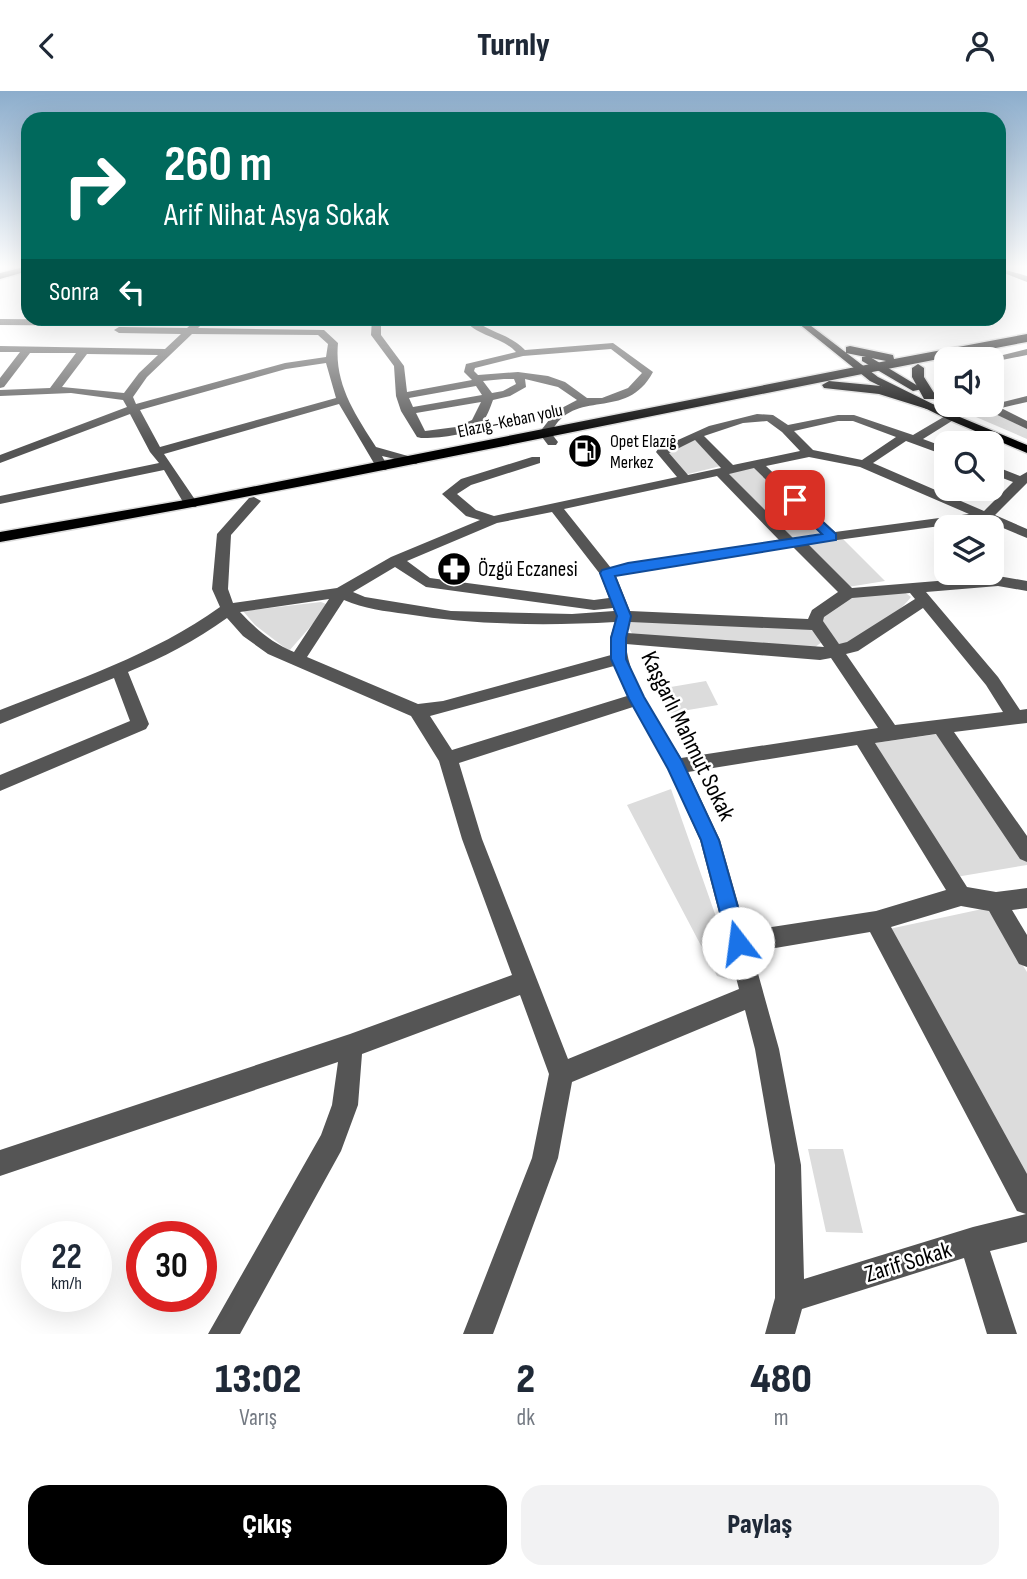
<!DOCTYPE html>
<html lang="tr">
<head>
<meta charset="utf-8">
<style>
  :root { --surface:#fff; --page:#f2f2f3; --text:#1f2937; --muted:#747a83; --accent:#000 }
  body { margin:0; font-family:"Sofia Sans Condensed",sans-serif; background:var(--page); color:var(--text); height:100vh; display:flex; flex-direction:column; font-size:26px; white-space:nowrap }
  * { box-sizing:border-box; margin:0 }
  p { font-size:23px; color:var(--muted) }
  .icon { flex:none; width:38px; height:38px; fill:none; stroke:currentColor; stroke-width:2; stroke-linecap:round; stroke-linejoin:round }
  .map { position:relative; height:1243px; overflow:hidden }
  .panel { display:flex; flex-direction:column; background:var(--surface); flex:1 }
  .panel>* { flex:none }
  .guide { position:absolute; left:21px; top:21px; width:985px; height:214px; border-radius:21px; box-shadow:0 7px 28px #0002; background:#00695c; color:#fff; overflow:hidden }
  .tools { position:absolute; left:934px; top:256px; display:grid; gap:14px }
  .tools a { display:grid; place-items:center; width:70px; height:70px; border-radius:14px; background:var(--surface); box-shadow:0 7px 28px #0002; font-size:35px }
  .speed { position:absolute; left:21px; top:1130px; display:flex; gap:14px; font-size:35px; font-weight:700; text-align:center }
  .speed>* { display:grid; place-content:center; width:91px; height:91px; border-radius:50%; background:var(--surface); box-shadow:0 7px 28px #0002; line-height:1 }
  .speed small { font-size:18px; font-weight:400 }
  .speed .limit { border:10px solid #d22; background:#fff; color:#111 }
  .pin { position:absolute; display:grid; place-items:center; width:60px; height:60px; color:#fff; margin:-30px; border-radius:14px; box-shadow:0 4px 10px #0006 }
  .me { position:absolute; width:77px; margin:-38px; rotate:345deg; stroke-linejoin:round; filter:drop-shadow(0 0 5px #0008) }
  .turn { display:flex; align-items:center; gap:24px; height:147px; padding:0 28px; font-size:32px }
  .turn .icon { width:91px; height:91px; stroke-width:2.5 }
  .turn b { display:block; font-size:49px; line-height:60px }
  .then { display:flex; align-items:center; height:66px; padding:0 28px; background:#0003; gap:14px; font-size:26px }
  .eta { display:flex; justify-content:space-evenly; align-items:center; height:119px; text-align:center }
  .eta b { font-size:42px; font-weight:800; line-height:49px }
  .primary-button { display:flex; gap:14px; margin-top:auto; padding:14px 28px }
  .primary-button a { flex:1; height:80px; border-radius:21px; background:var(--accent); color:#fff; font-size:28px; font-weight:800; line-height:80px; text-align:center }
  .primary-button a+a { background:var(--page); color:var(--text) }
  header { display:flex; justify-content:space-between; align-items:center; height:91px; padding:0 28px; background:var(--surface); font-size:32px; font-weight:800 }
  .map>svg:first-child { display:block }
</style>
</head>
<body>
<header><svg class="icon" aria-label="back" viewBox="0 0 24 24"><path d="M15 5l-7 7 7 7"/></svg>Turnly<svg class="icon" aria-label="person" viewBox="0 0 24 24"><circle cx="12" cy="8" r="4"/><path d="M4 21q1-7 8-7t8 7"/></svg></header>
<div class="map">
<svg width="1027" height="1243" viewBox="0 0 1027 1243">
  <rect width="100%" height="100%" fill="#fff"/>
  <path fill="#dcdcdc" d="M 991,320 L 1027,336 L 1027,348 L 976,326 Z
    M 693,347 L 721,375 L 684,384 L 663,362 Z
    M 756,376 L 823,442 L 790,447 L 727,381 Z
    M 841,446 L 885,490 L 848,496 L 806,456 L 807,451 Z
    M 903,500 L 911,506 C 893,529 865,542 840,555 L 820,526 L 853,504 Z
    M 321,511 L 326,513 L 325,519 L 289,560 L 255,534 L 243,520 Z
    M 632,529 L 815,538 L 823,550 L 814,557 L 633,544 L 628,536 Z
    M 706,590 L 718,614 L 670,622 L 659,598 Z
    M 938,643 L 1027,770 L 1027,774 L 956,786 L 875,652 Z
    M 671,698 L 733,874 L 727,888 L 717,885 L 627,714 Z
    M 987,817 L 1027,881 L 1027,1088 L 889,838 Z
    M 808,1058 L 843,1058 L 863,1142 L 826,1141 Z"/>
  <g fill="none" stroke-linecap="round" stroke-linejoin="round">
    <g stroke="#dbdbdb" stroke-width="3">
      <path id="major" d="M 20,177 L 28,177 L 28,180 L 0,188 L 0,182 Z
        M 793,228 L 802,228 L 878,286 L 955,324 L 1027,354 L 1027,362 L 947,328 L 870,290 Z
        M 862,266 L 870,266 L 923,298 L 913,300 L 862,270 Z"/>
    </g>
    <g stroke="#dbdbdb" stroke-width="3">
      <path id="highway" d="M 1027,243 L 1027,251 C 684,316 344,391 0,451 L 0,441 L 191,408 L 886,270 L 846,262 L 846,256 L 850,255 L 893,264 L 894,268 Z
        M 918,273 L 924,277 L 924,286 L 936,305 L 934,308 L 924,308 L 912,286 L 912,277 Z
        M 829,290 L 881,295 L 934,314 L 927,318 L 879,303 L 824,297 L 822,294 Z"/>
    </g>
    <path fill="#555" fill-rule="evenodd" d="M 999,177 L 1027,185 L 1027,191 L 999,180 Z
      M 0,228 L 133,229 L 138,232 L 133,235 L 0,234 Z
      M 197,228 L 207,228 L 198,237 L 324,239 L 338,252 C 334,293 355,323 376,356 L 422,369 L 416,373 L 382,365 L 388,376 L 386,379 L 378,379 L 339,313 L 164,363 L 198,413 L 196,416 L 186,416 L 164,379 L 0,413 L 0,405 L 159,372 L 150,361 L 130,323 L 0,372 L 0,364 L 127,316 L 123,309 L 71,302 L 0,305 L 0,299 L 50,297 L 76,262 L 30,262 L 4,296 L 0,297 L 0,287 L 20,261 L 0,261 L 0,255 L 165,258 L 181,243 L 119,242 L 114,239 L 119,236 L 187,237 ZM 192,243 L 318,244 L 328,253 L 326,266 L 285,272 L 136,313 L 133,306 L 147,286 ZM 87,263 L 158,264 L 139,282 L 124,302 L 62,296 ZM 326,272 L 336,307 L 160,356 L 140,319 L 286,278 Z
      M 372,228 L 381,228 L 381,244 L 404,275 L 407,301 L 472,289 L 464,281 L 466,273 L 516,261 C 501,245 477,246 464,228 L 473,228 C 490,242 510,243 525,259 L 613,252 L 653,281 C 626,332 574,295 551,342 L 558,351 L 556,354 L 548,354 L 539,342 L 556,320 L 577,309 L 558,296 L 525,288 L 526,296 L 510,305 L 493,309 C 490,317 487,327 480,333 C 467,345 438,347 421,347 L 417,346 L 401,320 L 396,305 L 394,275 L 371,244 ZM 611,258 L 642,282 L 628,297 L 602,307 L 587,307 L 565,291 L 548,285 L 518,281 L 478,284 L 474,280 L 475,277 L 523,265 ZM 504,288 L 514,288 L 516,293 L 503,300 L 492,302 L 483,290 ZM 476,295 L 482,304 L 413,316 L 409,307 ZM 481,311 L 472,329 L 456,336 L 425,340 L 416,322 Z
      M 1027,258 L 1027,264 L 992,271 L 992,268 L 987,268 Z
      M 1027,305 L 1027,311 L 1001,317 L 1027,330 L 1027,338 L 989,320 L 961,326 L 955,323 Z
      M 757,323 L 773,324 L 788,334 L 838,324 L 854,324 L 913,344 L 947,324 L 955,324 L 955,328 L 923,348 L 947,357 L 947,365 L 906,350 L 873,372 L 984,420 L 1013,391 L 992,383 L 992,374 L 1020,385 L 1027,381 L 1027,392 L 995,424 L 1027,438 L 1027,447 L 984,429 L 808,453 L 852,497 L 998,485 L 1027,490 L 1027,500 L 998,495 L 926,501 L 998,586 L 1020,619 L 1027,618 L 1027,632 L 954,641 L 1027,745 L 1027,771 L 1020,768 L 936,643 L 875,652 L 967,796 L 996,801 L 1027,797 L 1027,817 L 1012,819 L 1027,844 L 1027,876 L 1019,873 L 989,820 L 961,815 L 891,836 L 1027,1083 L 1027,1151 L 990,1160 L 1017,1243 L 987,1243 L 964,1167 L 802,1218 L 795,1243 L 765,1243 L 775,1207 L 775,1074 L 755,958 L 745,919 L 572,991 L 558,1067 L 493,1243 L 463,1243 L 532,1067 L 549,983 L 520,904 L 362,963 L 358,1014 L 341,1060 L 240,1243 L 208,1243 L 321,1044 L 332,1014 L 338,971 L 0,1085 L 0,1059 L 350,943 L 512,884 L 462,748 L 439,670 L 411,625 L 268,563 L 243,545 L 227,527 C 195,550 164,566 128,581 L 149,633 L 146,638 L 0,700 L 0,684 L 130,630 L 114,587 L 0,633 L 0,619 C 76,589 153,564 220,516 L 212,498 L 217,443 L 249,407 L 254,406 L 261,410 L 231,444 L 228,498 L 233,512 L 337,497 L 391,466 L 480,429 L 466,425 L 442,403 L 461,388 L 532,366 L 540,366 L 540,372 L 471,394 L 457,403 L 476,419 L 494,425 L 677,386 L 656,361 L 658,358 L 709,335 ZM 767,330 L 782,341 L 800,360 L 733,374 L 704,345 L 743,332 ZM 838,330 L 853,330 L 896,346 L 862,369 L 813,359 L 794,340 ZM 695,349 L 721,377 L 688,384 L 669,362 ZM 809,366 L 860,376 L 969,423 L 835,441 L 766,375 ZM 754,377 L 821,443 L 793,447 L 729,383 ZM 717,385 L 779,449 L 611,477 L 564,418 ZM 552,421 L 600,483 L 609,507 L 594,509 L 430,487 L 407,470 L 497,432 ZM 793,456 L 838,501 L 812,519 L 808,528 L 630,520 L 616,485 ZM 395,476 L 426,496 L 594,519 L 613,517 L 614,520 L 572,523 L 451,520 L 365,506 L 353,501 ZM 910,502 L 915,508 L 847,551 L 839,553 L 823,530 L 824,526 L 852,507 ZM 329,508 L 294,561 C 272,552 256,538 240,521 ZM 344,509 C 364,518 385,520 406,523 C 475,534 545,535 615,531 L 610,547 L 611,564 L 443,610 L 418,613 L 307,566 ZM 923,517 L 986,594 L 1003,621 L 895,634 L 846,563 L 858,560 ZM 630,531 L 812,539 L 824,556 L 627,542 ZM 626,553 L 820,569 L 831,567 L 878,637 L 681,667 C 661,633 629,593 626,553 ZM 614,575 L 627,605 L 452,659 L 430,625 ZM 633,616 L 668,678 L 700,749 L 739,898 L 568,968 L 482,748 L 459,672 ZM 857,654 L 946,799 L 876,820 L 746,840 L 720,749 L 688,681 ZM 870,841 L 1017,1120 L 1026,1123 L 973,1136 L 804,1188 L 801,1074 L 779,958 L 752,861 Z"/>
    <use href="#major" fill="#000" fill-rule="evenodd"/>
    <use href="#highway" fill="#000" fill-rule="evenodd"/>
  </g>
  <linearGradient id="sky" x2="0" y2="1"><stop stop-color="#8cadcc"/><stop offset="0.5" stop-color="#fff"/><stop offset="1" stop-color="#fff" stop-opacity="0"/></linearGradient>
  <rect width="1027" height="351" fill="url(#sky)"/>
  <path fill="#1a73e8" stroke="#114b97" stroke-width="2" d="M 795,406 L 836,443 L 836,449 L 615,485 L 631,525 L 626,547 L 626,568 L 644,606 L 682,670 L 719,749 L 748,852 L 745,859 L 738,862 L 731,859 L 728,852 L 701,749 L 668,678 L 629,608 L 611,568 L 611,547 L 617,525 L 600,482 L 602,479 L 628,472 L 822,443 L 790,412 L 790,407 Z"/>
  <defs>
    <g id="fuel-disc" transform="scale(1.75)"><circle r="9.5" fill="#000" stroke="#fff"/><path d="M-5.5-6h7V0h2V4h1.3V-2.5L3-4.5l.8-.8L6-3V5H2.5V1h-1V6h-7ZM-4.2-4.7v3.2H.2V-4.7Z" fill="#fff"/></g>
    <g id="pharmacy-disc" transform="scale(1.75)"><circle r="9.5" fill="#000" stroke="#fff"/><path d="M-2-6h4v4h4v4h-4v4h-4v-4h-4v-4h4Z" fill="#fff"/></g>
  </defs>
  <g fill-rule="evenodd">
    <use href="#fuel-disc" x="585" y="360"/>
    <use href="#pharmacy-disc" x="454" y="478"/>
  </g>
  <g text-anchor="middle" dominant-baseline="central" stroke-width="5" stroke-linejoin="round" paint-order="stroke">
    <g font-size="18" fill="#000" stroke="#fff">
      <text transform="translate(510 330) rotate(-12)">Elazığ-Keban yolu</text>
    </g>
    <g font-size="18" fill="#000" stroke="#fff" text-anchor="start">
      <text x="610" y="350">Opet Elazığ<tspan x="610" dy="21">Merkez</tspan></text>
    </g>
    <g font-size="21" fill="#000" stroke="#fff" text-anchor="start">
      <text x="478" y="478">Özgü Eczanesi</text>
    </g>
    <g font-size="24" fill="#000" stroke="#fff">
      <text transform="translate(688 645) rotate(64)">Kaşgarlı Mahmut Sokak</text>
      <text transform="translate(908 1171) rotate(-17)">Zarif Sokak</text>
    </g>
  </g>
</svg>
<div class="tools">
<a><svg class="icon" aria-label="sound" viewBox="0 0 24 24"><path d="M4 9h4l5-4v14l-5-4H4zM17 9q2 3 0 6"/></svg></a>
<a><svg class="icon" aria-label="search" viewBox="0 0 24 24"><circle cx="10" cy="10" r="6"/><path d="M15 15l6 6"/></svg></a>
<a><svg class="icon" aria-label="layers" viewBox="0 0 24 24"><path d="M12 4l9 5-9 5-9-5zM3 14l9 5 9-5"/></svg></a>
</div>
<div class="speed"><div>22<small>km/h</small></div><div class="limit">30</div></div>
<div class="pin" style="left:795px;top:409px;background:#d93025"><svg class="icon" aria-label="arrive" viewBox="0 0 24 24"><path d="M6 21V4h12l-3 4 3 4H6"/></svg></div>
<svg class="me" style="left:738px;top:852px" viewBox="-20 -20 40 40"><circle r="19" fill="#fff"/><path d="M0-13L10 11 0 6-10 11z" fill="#1a73e8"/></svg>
<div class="guide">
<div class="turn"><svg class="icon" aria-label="right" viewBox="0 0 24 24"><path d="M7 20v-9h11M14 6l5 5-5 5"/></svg><div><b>260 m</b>Arif Nihat Asya Sokak</div></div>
<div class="then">Sonra<svg class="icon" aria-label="left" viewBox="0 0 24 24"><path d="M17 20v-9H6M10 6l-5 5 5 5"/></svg></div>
</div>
</div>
<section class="panel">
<div class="eta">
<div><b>13:02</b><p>Varış</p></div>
<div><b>2</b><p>dk</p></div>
<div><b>480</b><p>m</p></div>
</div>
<div class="primary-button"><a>Çıkış</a><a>Paylaş</a></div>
</section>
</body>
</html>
